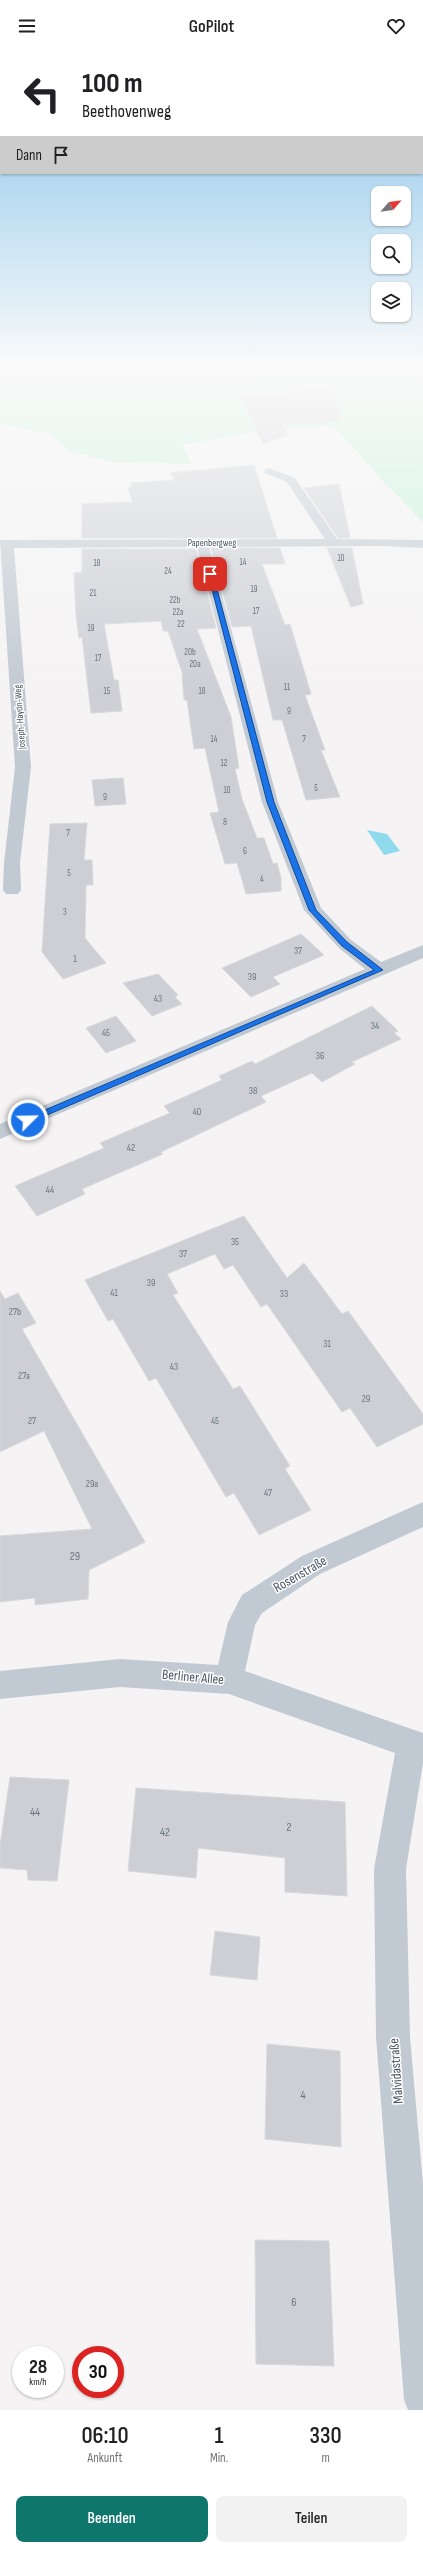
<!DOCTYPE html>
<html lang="de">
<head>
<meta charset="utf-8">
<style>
  :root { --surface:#fff; --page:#f2f2f2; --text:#202124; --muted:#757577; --accent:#0f766e }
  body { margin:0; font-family:"Sofia Sans Condensed",sans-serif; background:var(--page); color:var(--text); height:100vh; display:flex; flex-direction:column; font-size:15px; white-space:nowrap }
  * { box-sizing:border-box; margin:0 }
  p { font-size:13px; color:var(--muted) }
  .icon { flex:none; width:22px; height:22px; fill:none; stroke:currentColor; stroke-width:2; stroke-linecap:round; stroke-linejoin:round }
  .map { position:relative; height:2358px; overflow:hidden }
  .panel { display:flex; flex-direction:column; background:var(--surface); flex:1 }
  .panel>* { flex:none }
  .hud { position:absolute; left:0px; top:0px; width:423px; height:122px; box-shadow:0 1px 3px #0004; background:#fff; color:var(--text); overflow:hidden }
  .needle { width:26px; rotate:62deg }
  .fabs { position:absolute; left:371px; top:134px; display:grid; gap:8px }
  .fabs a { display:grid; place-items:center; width:40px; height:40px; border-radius:8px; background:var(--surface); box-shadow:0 1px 3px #0004; font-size:20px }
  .speed { position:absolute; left:12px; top:2294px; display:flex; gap:8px; font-size:20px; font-weight:700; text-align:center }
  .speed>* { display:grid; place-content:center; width:52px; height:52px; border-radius:50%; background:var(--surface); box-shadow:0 1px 3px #0004; line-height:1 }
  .speed small { font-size:10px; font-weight:400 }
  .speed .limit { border:6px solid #d22; background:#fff; color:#111 }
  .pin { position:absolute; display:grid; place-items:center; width:34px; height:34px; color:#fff; margin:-17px; border-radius:8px; box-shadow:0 2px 6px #0006 }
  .me { position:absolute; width:44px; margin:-22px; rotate:67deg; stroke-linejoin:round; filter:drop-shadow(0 0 3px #0008) }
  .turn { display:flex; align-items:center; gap:14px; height:84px; padding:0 16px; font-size:18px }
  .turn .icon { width:52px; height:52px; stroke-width:2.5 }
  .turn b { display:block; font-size:28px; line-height:34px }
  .then { display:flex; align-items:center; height:38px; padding:0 16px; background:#0003; gap:8px; font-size:15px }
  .eta { display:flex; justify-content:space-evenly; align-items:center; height:68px; text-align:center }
  .eta b { font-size:24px; font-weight:600; line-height:28px }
  .button { display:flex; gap:8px; margin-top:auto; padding:8px 16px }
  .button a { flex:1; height:46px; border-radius:8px; background:var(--accent); color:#fff; font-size:16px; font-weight:600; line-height:46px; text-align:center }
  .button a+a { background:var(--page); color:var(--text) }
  header { display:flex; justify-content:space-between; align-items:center; height:52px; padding:0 16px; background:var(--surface); font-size:18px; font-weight:600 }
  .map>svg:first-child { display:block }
</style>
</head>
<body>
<header><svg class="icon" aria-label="menu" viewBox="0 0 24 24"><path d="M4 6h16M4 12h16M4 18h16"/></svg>GoPilot<svg class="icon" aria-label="heart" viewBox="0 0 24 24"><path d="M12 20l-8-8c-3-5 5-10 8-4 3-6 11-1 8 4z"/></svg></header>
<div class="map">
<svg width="423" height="2358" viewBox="0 0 423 2358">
  <rect width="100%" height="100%" fill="#f5f3f3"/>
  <path fill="#c3f1d5" d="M 0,311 L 423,311 L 423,470 L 381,427 L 345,386 L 331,374 L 268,378 L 181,393 L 192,412 L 112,410 L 69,399 L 52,382 L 0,372 Z"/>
  <path fill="#90daee" d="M 367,778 L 387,782 L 400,799 L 384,803 Z"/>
  <path fill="#cdcfd5" stroke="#d7d9de" d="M 333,336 L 341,370 L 283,373 L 288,383 L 263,392 L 240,344 L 292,343 L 291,337 Z
    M 254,413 L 277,486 L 82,486 L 82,452 L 133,450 L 128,436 L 132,435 L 131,431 L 174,428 L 170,421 Z
    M 339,432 L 350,486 L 338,486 L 304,436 Z
    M 211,496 L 280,496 L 285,512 L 262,512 L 285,573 L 290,572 L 311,642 L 305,643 L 325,698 L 321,698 L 340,745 L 306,748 L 282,668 L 273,668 L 251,574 L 232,575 Z
    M 327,496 L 352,496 L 363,552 L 351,555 Z
    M 82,497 L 196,497 L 216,576 L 197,577 L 231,665 L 239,716 L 235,717 L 242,747 L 257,786 L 264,786 L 273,812 L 277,811 L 281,826 L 281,839 L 246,842 L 237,811 L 225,812 L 210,761 L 219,760 L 205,696 L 194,697 L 187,648 L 184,648 L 182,620 L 168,579 L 163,579 L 161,569 L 104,572 L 114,628 L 118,628 L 122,659 L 91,661 L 82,585 L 79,586 L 76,563 L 74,521 L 82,520 Z
    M 123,726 L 126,752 L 95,754 L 92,728 Z
    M 87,771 L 84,808 L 92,808 L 93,833 L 86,833 L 85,886 L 106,911 L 63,927 L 42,900 L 50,772 Z
    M 301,882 L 324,903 L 273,925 L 280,932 L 251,945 L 222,916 Z
    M 158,922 L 178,943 L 175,945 L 182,952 L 152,964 L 123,931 Z
    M 372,954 L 398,979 L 394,981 L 401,987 L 352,1010 L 355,1012 L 322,1030 L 312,1021 L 261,1044 L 266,1050 L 161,1100 L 163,1102 L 82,1137 L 85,1142 L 37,1164 L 15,1134 L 104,1096 L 100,1091 L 170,1061 L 164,1054 L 222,1028 L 219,1024 L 252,1009 L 255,1012 Z
    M 116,964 L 136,989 L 106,1001 L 86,976 Z
    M 244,1164 L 287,1226 L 304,1211 L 342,1262 L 348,1259 L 423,1362 L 423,1372 L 377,1395 L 350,1356 L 342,1360 L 267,1252 L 261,1255 L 233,1213 L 224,1217 L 215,1202 L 167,1222 L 178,1241 L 173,1243 L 233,1337 L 240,1334 L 290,1414 L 285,1417 L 311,1458 L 259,1483 L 234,1441 L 226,1445 L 156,1326 L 149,1329 L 113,1267 L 108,1269 L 85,1228 Z
    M 0,1239 L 5,1247 L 18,1241 L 36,1271 L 22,1277 L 145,1490 L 89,1518 L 88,1547 L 35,1553 L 35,1546 L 0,1550 L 0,1484 L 92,1477 L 44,1379 L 0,1400 Z
    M 10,1725 L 69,1728 L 57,1829 L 28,1828 L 27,1818 L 0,1816 L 0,1793 Z
    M 136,1736 L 345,1750 L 347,1844 L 285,1840 L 285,1806 L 198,1796 L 196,1826 L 128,1819 Z
    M 215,1879 L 260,1885 L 257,1928 L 210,1923 Z
    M 267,1992 L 340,1999 L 341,2095 L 265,2087 Z
    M 255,2188 L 329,2189 L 334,2314 L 256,2312 Z"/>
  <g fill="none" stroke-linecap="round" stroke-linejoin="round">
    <path fill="#c1cad2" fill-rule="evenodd" d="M 269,416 L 295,426 L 337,487 L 423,488 L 423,496 L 383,494 L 209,495 L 278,750 L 321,856 L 351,888 L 381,910 L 423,893 L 423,906 L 0,1087 L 0,1072 L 365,917 L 339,896 L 304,858 L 262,750 L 197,495 L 14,496 L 31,715 L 20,811 L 21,838 L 18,842 L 6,842 L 3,838 L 4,811 L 15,715 L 0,488 L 325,487 L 287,430 L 265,421 L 263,419 Z
      M 423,1450 L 423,1475 L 320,1522 L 262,1561 L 255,1573 L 245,1619 L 423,1681 L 423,1711 L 406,1817 L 410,1985 L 423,2132 L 423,2358 L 408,2358 L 404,2348 L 376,1985 L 374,1817 L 395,1701 L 229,1642 L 120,1635 L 0,1647 L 0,1619 L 120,1607 L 218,1613 L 228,1570 L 242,1543 L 302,1504 Z"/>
  </g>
  <linearGradient id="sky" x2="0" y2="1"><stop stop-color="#85c3ea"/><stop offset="0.49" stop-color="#fafafa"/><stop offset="1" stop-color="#fafafa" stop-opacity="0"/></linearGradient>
  <rect width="423" height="641" fill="url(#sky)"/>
  <path fill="#1a73e8" stroke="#114b97" d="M 210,520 L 213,522 L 274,750 L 316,858 L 347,890 L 383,918 L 31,1070 L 26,1070 L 26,1066 L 374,918 L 342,894 L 309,858 L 267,750 L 208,522 Z"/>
  <g text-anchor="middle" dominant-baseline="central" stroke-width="3" stroke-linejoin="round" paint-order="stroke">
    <g font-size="9" fill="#6b747e">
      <text x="341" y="506">10</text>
      <text x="243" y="510">14</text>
      <text x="97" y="511">18</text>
      <text x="168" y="519">24</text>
      <text x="254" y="537">19</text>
      <text x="93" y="541">21</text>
      <text x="175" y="548">22b</text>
      <text x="256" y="559">17</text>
      <text x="178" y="560">22a</text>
      <text x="181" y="572">22</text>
      <text x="91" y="576">19</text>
      <text x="190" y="600">20b</text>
      <text x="98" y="606">17</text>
      <text x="195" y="612">20a</text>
      <text x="287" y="635">11</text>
      <text x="107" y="639">15</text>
      <text x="202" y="639">18</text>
      <text x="289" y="659">9</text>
      <text x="214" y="687">14</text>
      <text x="304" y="687">7</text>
      <text x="224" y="711">12</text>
      <text x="316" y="736">5</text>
      <text x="227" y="738">10</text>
      <text x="105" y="745">9</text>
      <text x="225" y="770">8</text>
      <text x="68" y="781">7</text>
      <text x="245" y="799">6</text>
      <text x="69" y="821">5</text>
      <text x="262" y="827">4</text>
      <text x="65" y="860">3</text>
    </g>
    <g font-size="10" fill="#4a5661" stroke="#fff">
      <text x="212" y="491">Papenbergweg</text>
      <text transform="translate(20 665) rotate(-94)">Joseph-Haydn-Weg</text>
    </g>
    <g font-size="10" fill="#6b747e">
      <text x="298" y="899">37</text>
      <text x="75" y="907">1</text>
      <text x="252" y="925">39</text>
      <text x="158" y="947">43</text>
      <text x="375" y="974">34</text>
      <text x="106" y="981">45</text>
      <text x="320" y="1004">36</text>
      <text x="253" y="1039">38</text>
      <text x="197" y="1060">40</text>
      <text x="131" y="1096">42</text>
      <text x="50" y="1138">44</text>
      <text x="235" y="1190">35</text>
      <text x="183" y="1202">37</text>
      <text x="151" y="1231">39</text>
      <text x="114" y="1241">41</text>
      <text x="284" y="1242">33</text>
      <text x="15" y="1260">27b</text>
      <text x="327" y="1292">31</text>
      <text x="174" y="1315">43</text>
      <text x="24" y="1324">27a</text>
      <text x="366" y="1347">29</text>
      <text x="32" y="1369">27</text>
      <text x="215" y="1369">45</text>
      <text x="92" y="1432">29a</text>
      <text x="268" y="1441">47</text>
    </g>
    <g font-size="12" fill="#6b747e">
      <text x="75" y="1504">29</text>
      <text x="35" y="1760">44</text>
      <text x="289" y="1775">2</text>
      <text x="165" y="1780">42</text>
      <text x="303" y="2043">4</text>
      <text x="294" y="2250">6</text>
    </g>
    <g font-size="14" fill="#4a5661" stroke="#fff">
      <text transform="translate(300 1522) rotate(-30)">Rosenstraße</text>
      <text transform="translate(193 1625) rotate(5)">Berliner Allee</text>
      <text transform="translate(396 2019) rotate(-94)">Malvidastraße</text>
    </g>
  </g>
</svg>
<div class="fabs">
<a><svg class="needle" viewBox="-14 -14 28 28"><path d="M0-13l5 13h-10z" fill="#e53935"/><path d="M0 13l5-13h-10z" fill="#757577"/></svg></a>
<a><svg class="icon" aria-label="search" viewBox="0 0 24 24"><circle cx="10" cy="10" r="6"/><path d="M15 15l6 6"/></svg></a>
<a><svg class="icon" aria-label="layers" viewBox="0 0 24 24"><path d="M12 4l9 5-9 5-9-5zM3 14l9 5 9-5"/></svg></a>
</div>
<div class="speed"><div>28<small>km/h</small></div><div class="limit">30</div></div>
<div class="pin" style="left:210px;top:522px;background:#d93025"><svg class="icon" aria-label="arrive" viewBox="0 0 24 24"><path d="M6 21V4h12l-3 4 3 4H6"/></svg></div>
<svg class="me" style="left:28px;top:1068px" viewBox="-20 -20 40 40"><circle r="17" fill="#1a73e8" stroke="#fff" stroke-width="3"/><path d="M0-11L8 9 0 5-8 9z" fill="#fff"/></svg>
<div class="hud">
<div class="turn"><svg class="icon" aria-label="left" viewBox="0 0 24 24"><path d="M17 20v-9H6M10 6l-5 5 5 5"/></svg><div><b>100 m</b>Beethovenweg</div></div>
<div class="then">Dann<svg class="icon" aria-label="arrive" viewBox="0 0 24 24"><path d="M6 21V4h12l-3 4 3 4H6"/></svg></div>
</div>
</div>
<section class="panel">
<div class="eta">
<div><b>06:10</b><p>Ankunft</p></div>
<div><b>1</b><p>Min.</p></div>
<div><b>330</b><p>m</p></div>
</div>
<div class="button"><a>Beenden</a><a>Teilen</a></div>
</section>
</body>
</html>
